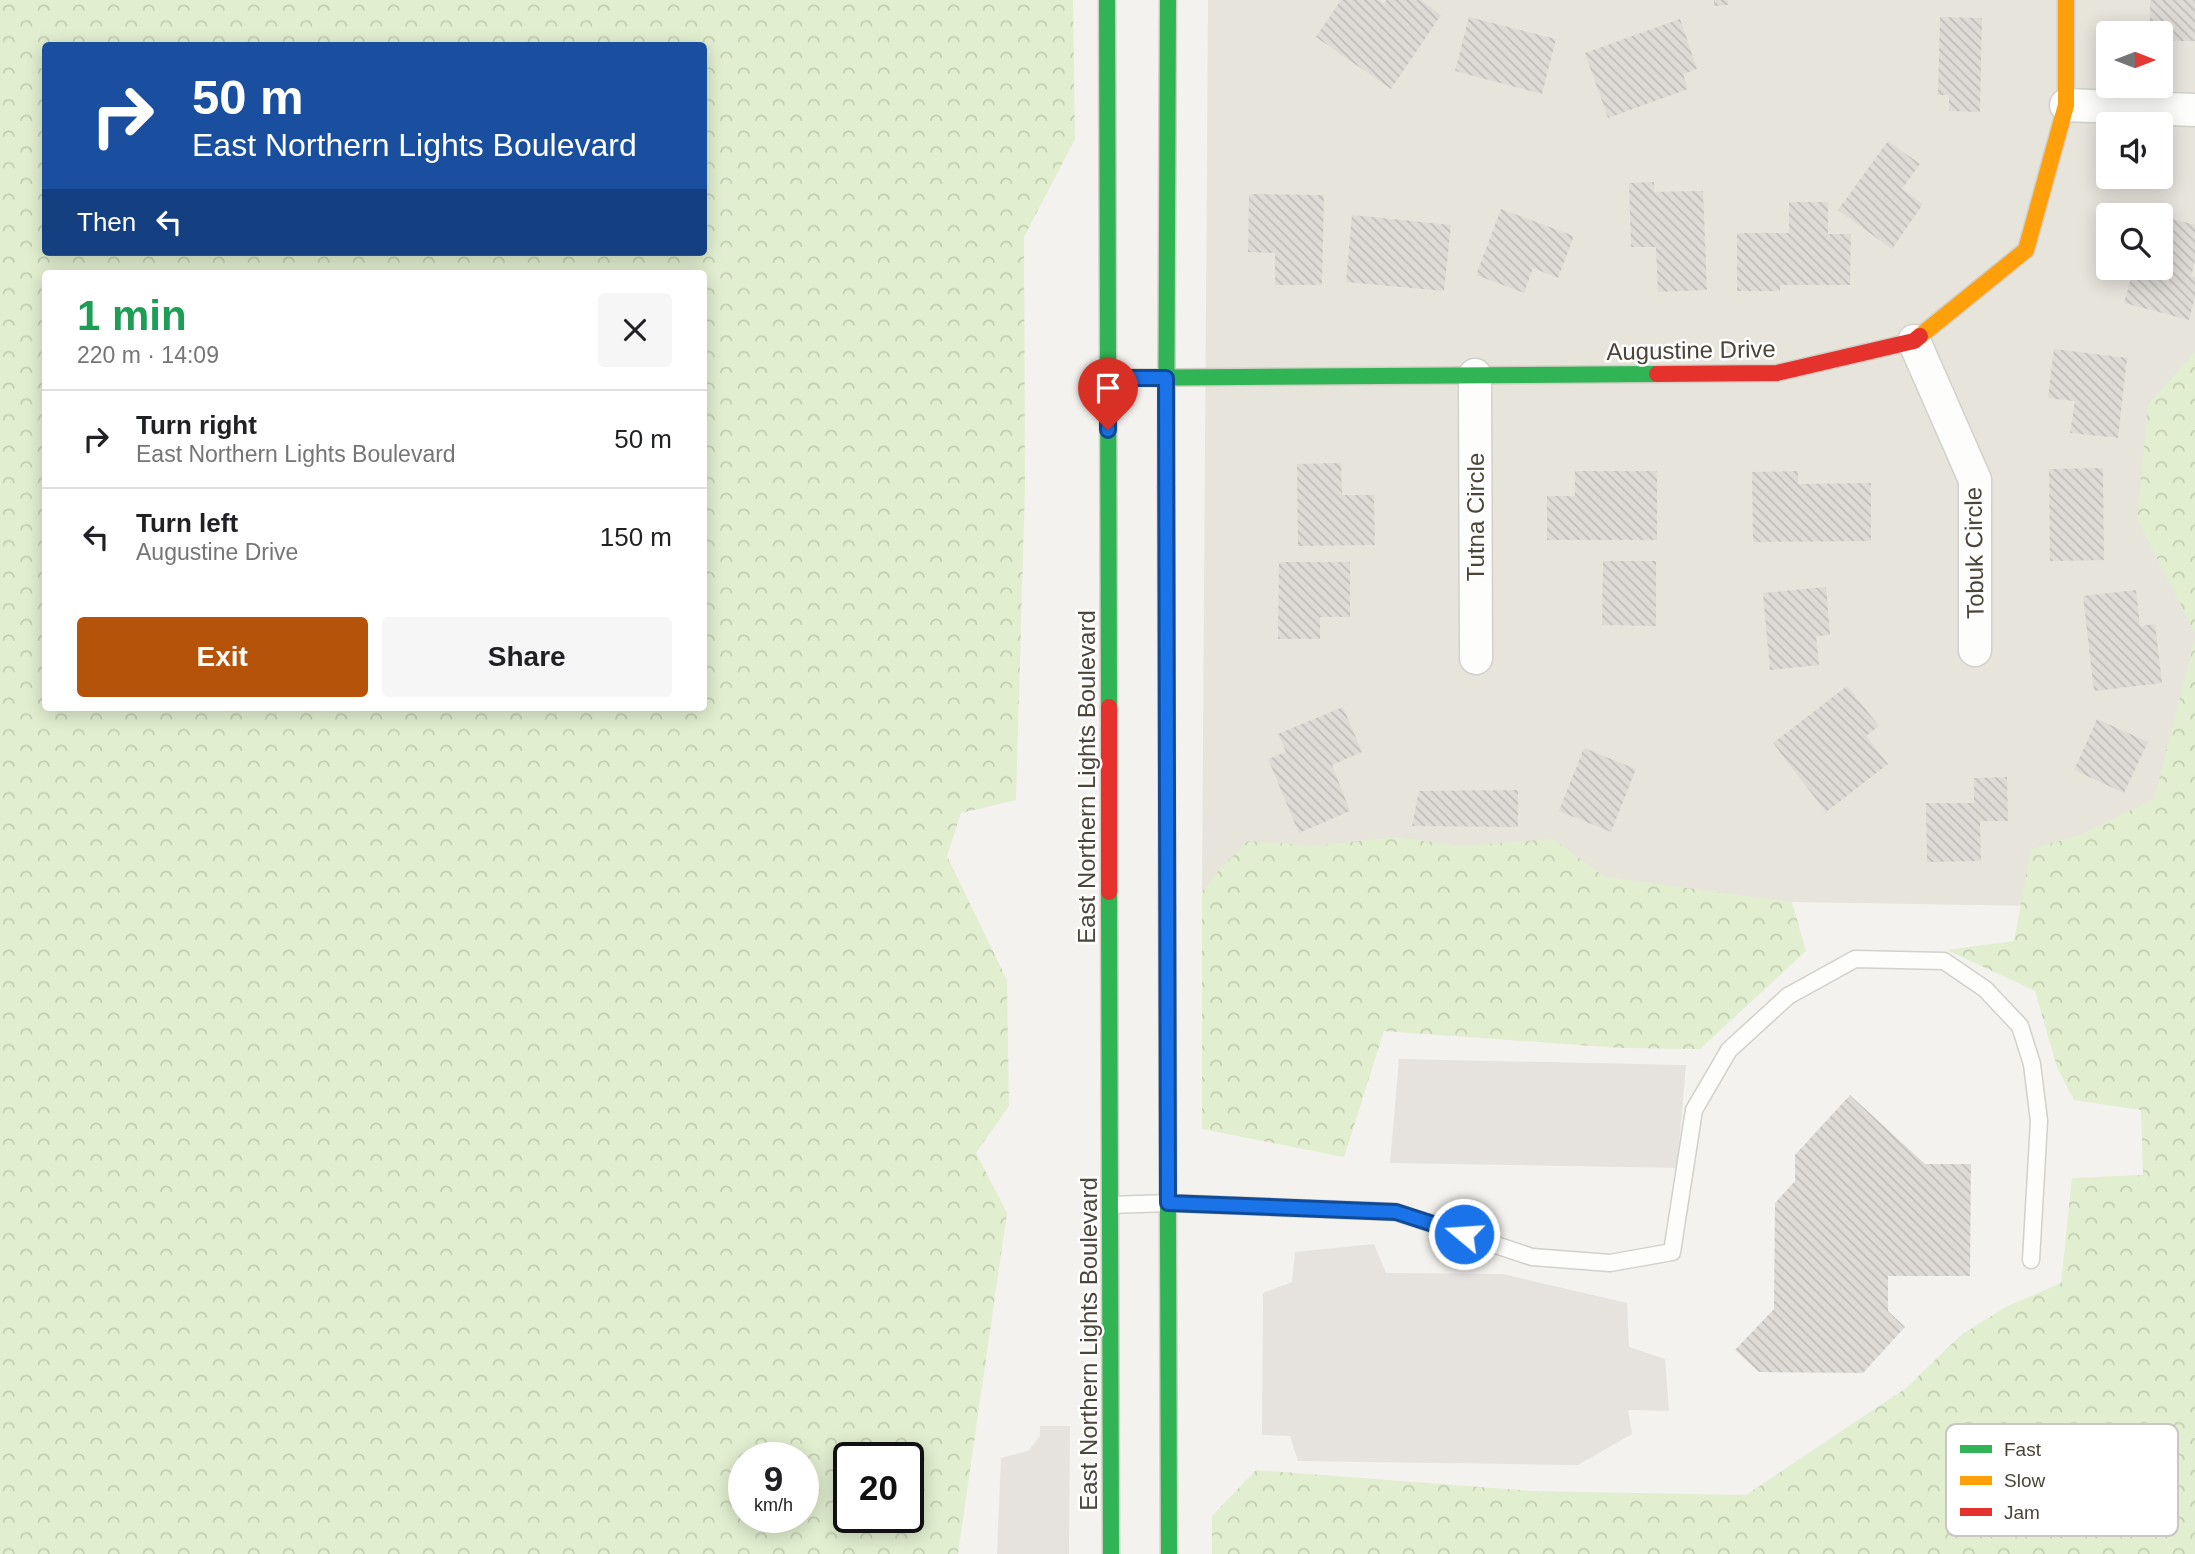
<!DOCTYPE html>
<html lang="en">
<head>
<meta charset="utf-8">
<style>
  :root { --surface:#fff; --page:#f6f6f6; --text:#202124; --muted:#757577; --line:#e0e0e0; --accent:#b45309 }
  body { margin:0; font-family:Helvetica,sans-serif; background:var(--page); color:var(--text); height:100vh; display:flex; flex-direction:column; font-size:26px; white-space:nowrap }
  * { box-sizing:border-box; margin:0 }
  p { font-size:23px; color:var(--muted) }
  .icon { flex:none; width:38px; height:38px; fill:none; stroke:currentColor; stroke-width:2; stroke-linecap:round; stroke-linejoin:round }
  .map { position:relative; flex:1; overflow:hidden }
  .drawer { position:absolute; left:42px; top:270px; width:665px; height:441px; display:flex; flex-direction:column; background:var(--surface); border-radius:7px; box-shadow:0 4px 18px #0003 }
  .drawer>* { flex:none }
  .top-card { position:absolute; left:42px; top:42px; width:665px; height:214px; border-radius:7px; box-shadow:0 4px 18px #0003; background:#1a4fa0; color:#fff; overflow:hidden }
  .needle { width:46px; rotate:90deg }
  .controls { position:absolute; left:2096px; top:21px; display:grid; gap:14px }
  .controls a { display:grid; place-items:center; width:77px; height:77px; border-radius:7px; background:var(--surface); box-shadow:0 4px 18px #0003; font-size:35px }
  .speed { position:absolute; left:728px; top:1442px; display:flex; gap:14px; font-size:35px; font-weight:700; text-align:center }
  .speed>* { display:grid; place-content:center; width:91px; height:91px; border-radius:50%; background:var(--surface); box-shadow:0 4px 18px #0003; line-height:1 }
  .speed small { font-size:18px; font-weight:400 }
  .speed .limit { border:4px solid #111; border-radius:10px; background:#fff; color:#111 }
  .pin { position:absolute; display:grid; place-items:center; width:60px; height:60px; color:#fff; margin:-72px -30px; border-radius:50% 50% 50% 0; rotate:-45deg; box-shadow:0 0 7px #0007 }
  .pin .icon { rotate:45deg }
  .me { position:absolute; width:77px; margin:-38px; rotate:288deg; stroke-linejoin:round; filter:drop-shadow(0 0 5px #0008) }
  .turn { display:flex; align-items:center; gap:24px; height:147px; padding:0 35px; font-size:32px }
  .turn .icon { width:91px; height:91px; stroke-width:2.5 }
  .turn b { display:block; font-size:49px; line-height:60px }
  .then { display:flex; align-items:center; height:66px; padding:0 35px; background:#0003; gap:14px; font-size:26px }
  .round { display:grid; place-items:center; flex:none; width:74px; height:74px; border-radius:7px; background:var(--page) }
  .head { display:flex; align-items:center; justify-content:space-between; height:119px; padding:0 35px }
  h1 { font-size:42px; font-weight:800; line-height:52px; color:#1e9e55 }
  .primary-button { display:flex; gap:14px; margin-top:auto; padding:14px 35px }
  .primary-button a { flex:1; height:80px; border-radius:7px; background:var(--accent); color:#fff; font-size:28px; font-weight:800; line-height:80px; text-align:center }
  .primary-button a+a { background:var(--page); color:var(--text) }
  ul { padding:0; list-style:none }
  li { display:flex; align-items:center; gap:21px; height:98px; padding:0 35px; border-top:2px solid var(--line) }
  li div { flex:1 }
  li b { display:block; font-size:26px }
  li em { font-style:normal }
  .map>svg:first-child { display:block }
</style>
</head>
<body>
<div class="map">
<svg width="2195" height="1554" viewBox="0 0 2195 1554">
  <defs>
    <pattern id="forest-crowns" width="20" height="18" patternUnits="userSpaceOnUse" patternTransform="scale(1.75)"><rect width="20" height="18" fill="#e1eecf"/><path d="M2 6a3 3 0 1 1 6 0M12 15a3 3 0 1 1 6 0" fill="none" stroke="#c3cdb2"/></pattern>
    <pattern id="building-back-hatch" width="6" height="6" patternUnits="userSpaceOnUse" patternTransform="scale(1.75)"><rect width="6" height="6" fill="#dedbd6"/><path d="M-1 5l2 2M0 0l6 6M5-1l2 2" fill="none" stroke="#c0bdb8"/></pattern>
  </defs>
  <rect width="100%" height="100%" fill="#f4f2ee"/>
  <path fill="#e7e4dc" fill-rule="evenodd" d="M 1208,0 L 2195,0 L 2195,929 L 2156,908 L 1202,892 ZM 2109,33 L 2161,33 L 2161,86 L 2109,86 ZM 2109,124 L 2161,124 L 2161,177 L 2109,177 ZM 2109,215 L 2161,215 L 2161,268 L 2109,268 Z"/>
  <path fill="url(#forest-crowns)" fill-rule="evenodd" d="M 0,0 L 1073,0 L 1075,139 L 1024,237 L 1025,487 L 1016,800 L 961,813 L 947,856 L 1007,980 L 1009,1106 L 976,1153 L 1007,1213 L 958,1554 L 0,1554 ZM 46,46 L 704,46 L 704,252 L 46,252 ZM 46,273 L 704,273 L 704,707 L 46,707 ZM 744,1458 L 803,1458 L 803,1517 L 744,1517 ZM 849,1458 L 908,1458 L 908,1517 L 849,1517 Z
    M 2195,352 L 2195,633 L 2137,519 L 2148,404 Z
    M 2195,639 L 2195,1554 L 1212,1554 L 1212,1516 L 1256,1470 L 1531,1491 L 1746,1495 L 1906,1388 L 1961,1335 L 2006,1307 L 2061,1283 L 2072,1178 L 2143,1175 L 2141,1110 L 2074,1100 L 2057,1067 L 2035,991 L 1947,950 L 2014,941 L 2031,849 L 2080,835 L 2154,799 Z
    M 1395,837 L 1460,846 L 1553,839 L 1605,877 L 1792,902 L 1806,951 L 1700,1049 L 1620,1048 L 1384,1031 L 1344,1157 L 1202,1129 L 1202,892 L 1219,870 L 1248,841 L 1315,846 Z"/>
  <path fill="#e6e3df" d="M 1399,1059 L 1686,1065 L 1677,1168 L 1390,1163 Z
    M 1374,1244 L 1386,1273 L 1503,1274 L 1627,1303 L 1629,1347 L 1665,1359 L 1669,1411 L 1628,1410 L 1632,1434 L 1578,1465 L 1298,1461 L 1290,1436 L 1262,1435 L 1263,1293 L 1292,1282 L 1295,1252 Z
    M 1040,1426 L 1070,1426 L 1069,1554 L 997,1554 L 1001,1458 L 1028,1451 L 1040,1436 Z"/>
  <path fill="url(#building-back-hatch)" d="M 1341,0 L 1377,0 L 1384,4 L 1387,0 L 1420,0 L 1441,15 L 1391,89 L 1316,37 Z
    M 1714,0 L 1728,0 L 1728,5 L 1714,6 Z
    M 2150,0 L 2195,0 L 2195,41 L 2161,41 L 2161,33 L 2150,33 Z
    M 1469,17 L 1556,39 L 1542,94 L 1455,71 Z
    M 1940,17 L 1982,18 L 1980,112 L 1949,111 L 1949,95 L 1938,95 Z
    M 1680,19 L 1697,69 L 1683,74 L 1688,89 L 1608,118 L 1585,53 Z
    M 1888,141 L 1920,164 L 1902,189 L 1923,204 L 1892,249 L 1838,210 Z
    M 1654,182 L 1654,192 L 1703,191 L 1707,290 L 1658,292 L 1656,247 L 1631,247 L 1629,183 Z
    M 1249,194 L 1324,195 L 1322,285 L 1275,285 L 1275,253 L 1248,252 Z
    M 1789,202 L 1828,202 L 1828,234 L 1851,234 L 1850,285 L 1780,285 L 1780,291 L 1737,291 L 1737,233 L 1789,233 Z
    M 1501,209 L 1574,236 L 1558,278 L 1533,268 L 1524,293 L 1476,275 Z
    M 1352,215 L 1451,225 L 1444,291 L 1346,282 Z
    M 2161,216 L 2195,225 L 2195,261 L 2191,276 L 2195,277 L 2195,297 L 2189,320 L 2124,303 L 2134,268 L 2161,268 Z
    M 2054,349 L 2127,358 L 2118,438 L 2070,433 L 2075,401 L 2048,398 Z
    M 1341,463 L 1342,495 L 1374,495 L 1375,545 L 1298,546 L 1297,464 Z
    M 2103,468 L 2104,560 L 2050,561 L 2049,469 Z
    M 1575,471 L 1657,471 L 1657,540 L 1547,540 L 1547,496 L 1575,496 Z
    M 1798,471 L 1798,484 L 1871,483 L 1871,541 L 1753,542 L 1752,472 Z
    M 1603,561 L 1656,561 L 1656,626 L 1602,625 Z
    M 1279,562 L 1350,562 L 1350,617 L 1320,617 L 1320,639 L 1278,639 Z
    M 1826,587 L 1830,635 L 1816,636 L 1819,665 L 1770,670 L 1763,593 Z
    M 2136,590 L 2140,626 L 2155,624 L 2162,683 L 2094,691 L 2083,596 Z
    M 1847,686 L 1879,726 L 1866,736 L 1888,764 L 1826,812 L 1773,743 Z
    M 1343,707 L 1362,752 L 1332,765 L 1350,811 L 1299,833 L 1268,759 L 1286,752 L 1278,734 Z
    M 2097,719 L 2148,742 L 2124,793 L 2074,770 Z
    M 1584,748 L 1636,769 L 1611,832 L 1559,811 Z
    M 2007,777 L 2008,821 L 1980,821 L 1981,861 L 1927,862 L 1926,803 L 1974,803 L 1974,778 Z
    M 1518,790 L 1518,827 L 1412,826 L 1419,791 Z
    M 1850,1095 L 1925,1164 L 1971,1164 L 1970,1276 L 1888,1276 L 1888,1311 L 1905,1327 L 1863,1373 L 1759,1372 L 1735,1350 L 1774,1309 L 1775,1203 L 1795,1181 L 1795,1155 Z"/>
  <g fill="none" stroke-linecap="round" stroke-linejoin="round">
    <g stroke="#d2d0cb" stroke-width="19">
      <path id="lane" d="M 1110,1205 L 1169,1203 L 1396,1212 L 1532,1257 L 1610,1263 L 1672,1252 L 1694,1110 L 1729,1050 L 1788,996 L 1855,959 L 1944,961 L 1985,989 L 2020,1026 L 2032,1064 L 2039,1121 L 2031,1260"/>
    </g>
    <g stroke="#d2d0cb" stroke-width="35">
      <path id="street" d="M 2066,105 L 2195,110
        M 1914,341 L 1975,480 L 1975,650
        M 1475,375 L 1476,658"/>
    </g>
    <g stroke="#d3cfc5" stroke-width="19">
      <path id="fast" d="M 1107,0 L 1109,707
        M 1108,378 L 1657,374
        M 1166,487 L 1168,0
        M 1109,892 L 1111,1554
        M 1167,907 L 1169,1554"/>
    </g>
    <g stroke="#d3cfc5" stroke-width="19">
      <path id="slow" d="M 1920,336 L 2026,250 L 2066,105 L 2066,0
        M 1166,487 L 1167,907"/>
    </g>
    <g stroke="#d3cfc5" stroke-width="19">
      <path id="jam" d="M 1657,374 L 1777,373 L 1914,341 L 1920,336
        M 1109,707 L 1109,892"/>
    </g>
    <use href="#lane" stroke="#fdfdfc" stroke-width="16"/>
    <use href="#street" stroke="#fdfdfc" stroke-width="32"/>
    <use href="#fast" stroke="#30b455" stroke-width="16"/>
    <use href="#slow" stroke="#ff9f0a" stroke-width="16"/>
    <use href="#jam" stroke="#e5322d" stroke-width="16"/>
  </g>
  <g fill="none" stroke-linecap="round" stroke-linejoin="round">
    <g stroke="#114b97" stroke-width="18">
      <path id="route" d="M 1108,430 L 1108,378 L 1166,378 L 1168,1203 L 1396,1212 L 1464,1234"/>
    </g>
    <use href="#route" stroke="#1a73e8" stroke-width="12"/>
  </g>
  <g text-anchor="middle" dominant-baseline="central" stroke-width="5" stroke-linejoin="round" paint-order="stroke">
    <g font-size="24" fill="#4b4439" stroke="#fff">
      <text transform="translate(1691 350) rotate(-1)">Augustine Drive</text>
      <text transform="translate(1475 517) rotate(-90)">Tutna Circle</text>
      <text transform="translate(1974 553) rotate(-91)">Tobuk Circle</text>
      <text transform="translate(1086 777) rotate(-90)">East Northern Lights Boulevard</text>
      <text transform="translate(1088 1344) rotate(-90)">East Northern Lights Boulevard</text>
    </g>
  </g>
  <rect x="1946" y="1424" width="232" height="112" rx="10" fill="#fff" stroke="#c9c7c4" stroke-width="2"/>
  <rect x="1960" y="1445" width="32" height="8" fill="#30b455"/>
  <rect x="1960" y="1476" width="32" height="9" fill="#ff9f0a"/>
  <rect x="1960" y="1508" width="32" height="8" fill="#e5322d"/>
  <g font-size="19" fill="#4b4439">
    <text x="2004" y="1456">Fast</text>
    <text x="2004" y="1487">Slow</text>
    <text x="2004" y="1519">Jam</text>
  </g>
</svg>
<div class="controls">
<a><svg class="needle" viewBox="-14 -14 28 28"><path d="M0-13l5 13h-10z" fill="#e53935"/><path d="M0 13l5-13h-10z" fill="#757577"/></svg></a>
<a><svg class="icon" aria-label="sound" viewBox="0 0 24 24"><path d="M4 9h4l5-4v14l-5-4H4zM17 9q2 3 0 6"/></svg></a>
<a><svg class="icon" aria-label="search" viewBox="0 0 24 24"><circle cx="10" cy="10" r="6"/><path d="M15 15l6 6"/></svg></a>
</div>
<div class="speed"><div>9<small>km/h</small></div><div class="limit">20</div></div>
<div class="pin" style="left:1108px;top:430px;background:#d93025"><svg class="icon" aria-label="arrive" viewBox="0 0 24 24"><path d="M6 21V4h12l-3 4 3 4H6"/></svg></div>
<svg class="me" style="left:1464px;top:1234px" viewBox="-20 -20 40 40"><circle r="17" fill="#1a73e8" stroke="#fff" stroke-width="3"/><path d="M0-11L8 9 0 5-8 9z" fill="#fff"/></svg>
<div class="top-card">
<div class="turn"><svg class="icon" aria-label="right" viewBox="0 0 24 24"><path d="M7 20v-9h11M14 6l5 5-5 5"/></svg><div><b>50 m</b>East Northern Lights Boulevard</div></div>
<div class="then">Then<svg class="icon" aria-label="left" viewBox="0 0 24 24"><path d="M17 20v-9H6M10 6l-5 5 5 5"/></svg></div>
</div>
<section class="drawer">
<div class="head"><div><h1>1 min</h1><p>220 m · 14:09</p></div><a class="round"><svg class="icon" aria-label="close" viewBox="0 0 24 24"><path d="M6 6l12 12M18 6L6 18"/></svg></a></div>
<ul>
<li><svg class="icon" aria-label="right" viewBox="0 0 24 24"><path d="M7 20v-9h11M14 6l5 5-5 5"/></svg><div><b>Turn right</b><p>East Northern Lights Boulevard</p></div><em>50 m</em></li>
<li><svg class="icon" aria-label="left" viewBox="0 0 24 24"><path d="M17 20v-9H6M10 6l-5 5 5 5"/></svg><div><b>Turn left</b><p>Augustine Drive</p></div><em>150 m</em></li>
</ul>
<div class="primary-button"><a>Exit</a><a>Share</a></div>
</section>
</div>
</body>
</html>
